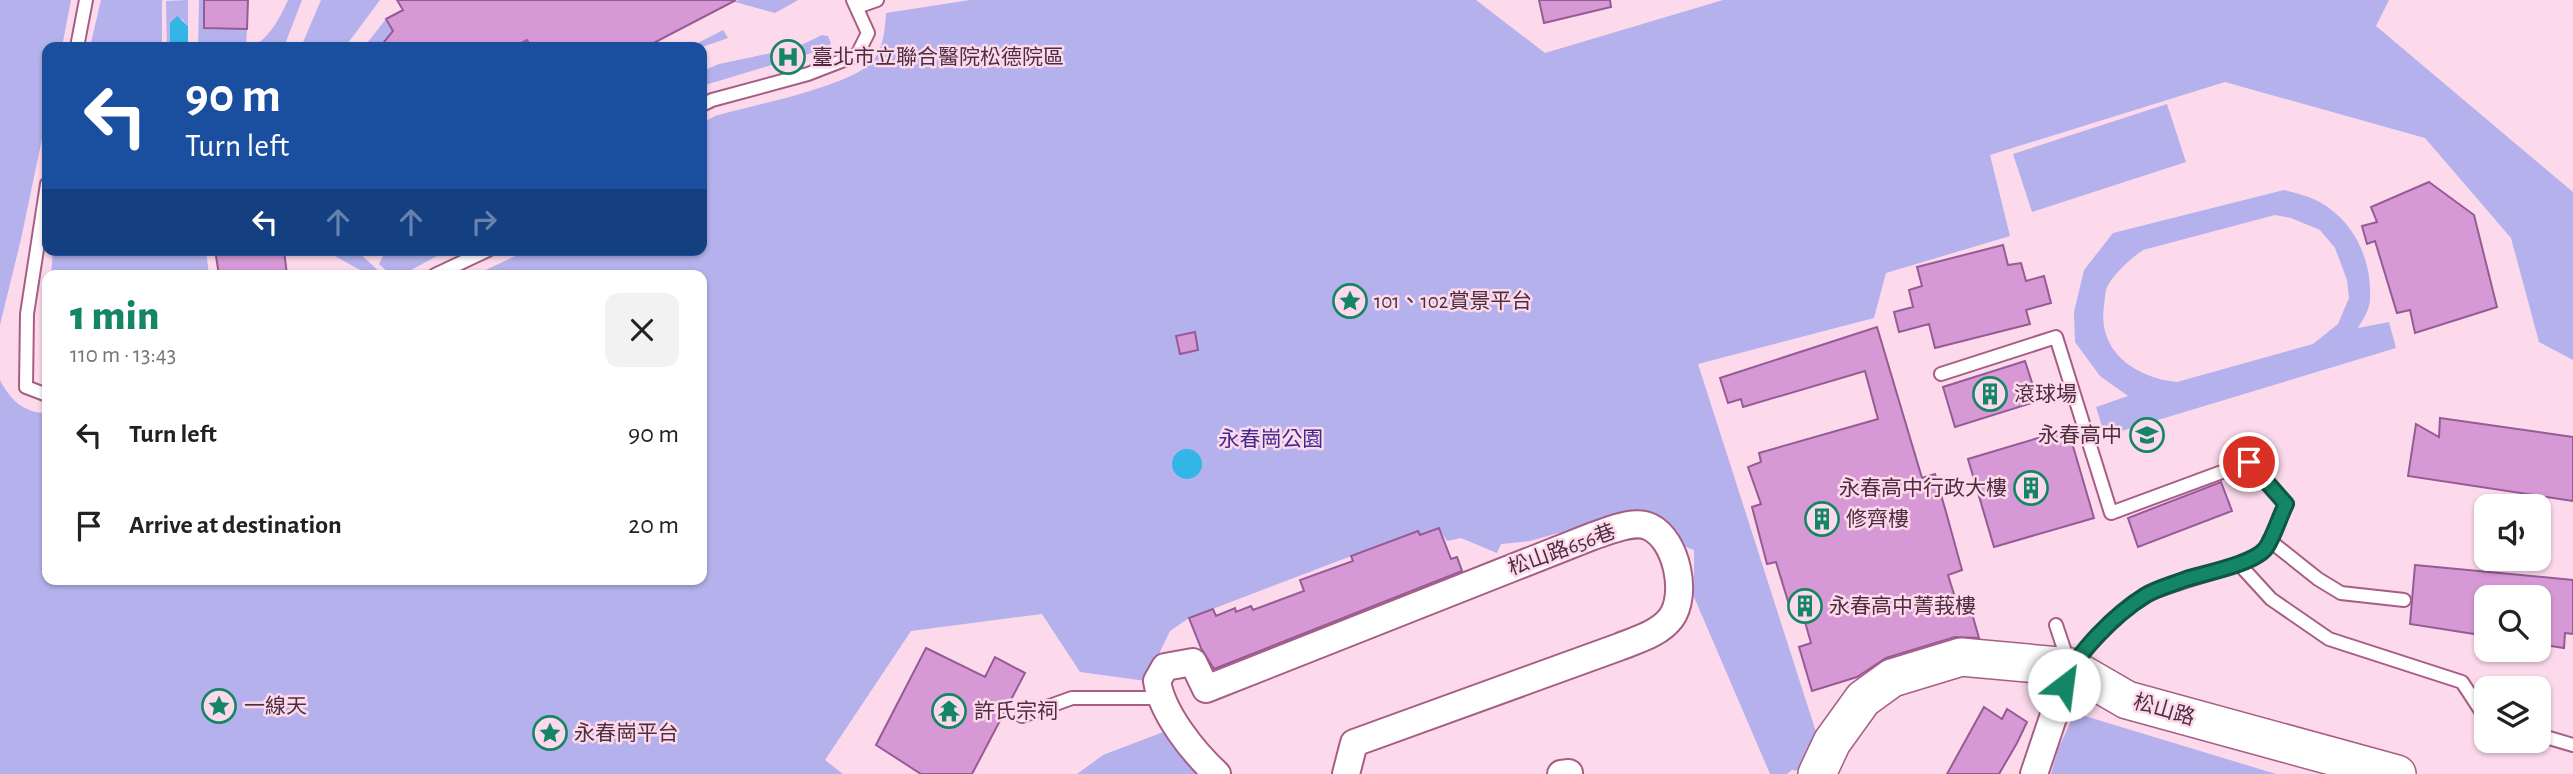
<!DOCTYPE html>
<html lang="en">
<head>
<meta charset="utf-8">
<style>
  :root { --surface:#fff; --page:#f2f2f2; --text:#222; --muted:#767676; --accent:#158665 }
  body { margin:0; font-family:"Alegreya Sans","Noto Sans TC",sans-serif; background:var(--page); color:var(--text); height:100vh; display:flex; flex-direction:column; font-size:26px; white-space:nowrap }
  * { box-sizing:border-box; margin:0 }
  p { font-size:23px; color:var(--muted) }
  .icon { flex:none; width:38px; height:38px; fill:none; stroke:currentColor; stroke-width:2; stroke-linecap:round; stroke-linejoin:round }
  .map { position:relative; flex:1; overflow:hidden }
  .side { position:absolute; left:42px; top:270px; width:665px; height:315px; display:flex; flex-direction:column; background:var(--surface); border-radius:14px; box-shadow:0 2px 5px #0004 }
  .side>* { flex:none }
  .hud { position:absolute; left:42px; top:42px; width:665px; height:214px; border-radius:14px; box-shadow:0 2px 5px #0004; background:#1a4fa0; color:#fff; overflow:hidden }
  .fabs { position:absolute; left:2474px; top:494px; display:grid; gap:14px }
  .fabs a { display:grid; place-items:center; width:77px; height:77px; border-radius:14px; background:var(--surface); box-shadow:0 2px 5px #0004; font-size:35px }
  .pin { position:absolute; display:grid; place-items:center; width:60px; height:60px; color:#fff; margin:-30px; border:4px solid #fff; border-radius:50%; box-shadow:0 2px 7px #0007 }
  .me { position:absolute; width:77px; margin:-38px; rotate:30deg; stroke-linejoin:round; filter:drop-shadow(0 0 5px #0008) }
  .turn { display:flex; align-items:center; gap:24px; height:147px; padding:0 28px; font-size:32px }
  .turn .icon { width:91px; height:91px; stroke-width:2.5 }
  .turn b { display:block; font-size:49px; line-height:60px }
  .lanes { display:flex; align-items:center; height:66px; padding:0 28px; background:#0003; justify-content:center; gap:35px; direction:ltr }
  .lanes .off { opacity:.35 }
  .round { display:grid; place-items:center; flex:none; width:74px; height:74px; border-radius:14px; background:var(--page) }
  .headline { display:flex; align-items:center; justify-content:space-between; height:119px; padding:0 28px }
  h1 { font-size:42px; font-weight:800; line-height:52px; color:var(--accent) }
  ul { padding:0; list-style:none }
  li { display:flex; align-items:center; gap:21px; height:91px; padding:0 28px }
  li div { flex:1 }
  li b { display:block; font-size:26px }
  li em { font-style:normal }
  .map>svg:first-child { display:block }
</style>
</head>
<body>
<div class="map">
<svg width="2573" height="774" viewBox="0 0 2573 774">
  <rect width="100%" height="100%" fill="#fcdaeb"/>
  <path fill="#b4b1ec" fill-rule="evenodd" d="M 0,0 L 71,0 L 62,47 L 47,47 L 47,115 L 21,239 L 0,325 Z
    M 101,0 L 162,0 L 162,47 L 90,47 Z
    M 188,0 L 188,26 L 182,19 L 170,23 L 170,47 L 167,47 L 166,1 Z
    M 199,0 L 204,0 L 204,28 L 247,29 L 246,47 L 198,47 Z
    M 288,0 L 302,0 L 284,47 L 254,47 C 271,34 279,20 288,0 Z
    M 321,0 L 380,0 L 345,47 L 301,47 Z
    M 739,0 L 798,0 L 775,13 L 735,2 Z
    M 970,0 L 1476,0 L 1545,53 L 1723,0 L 2389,0 L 2376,26 L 2573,192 L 2573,360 L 2539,342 L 2511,238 L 2425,138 L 2225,82 L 1990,155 L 2010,236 L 1886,273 L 1874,318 L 1698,364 L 1817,735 L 1808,772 L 1792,770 L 1787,774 L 1770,774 L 1694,597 L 1694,550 L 1674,542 L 1646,512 L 1636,512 L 1586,530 L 1558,533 L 1530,541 L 1501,544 L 1497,553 L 1461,538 L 1447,541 L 1439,528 L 1420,535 L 1417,531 L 1189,618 L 1170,631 L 1146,681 L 1080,672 L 1042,614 L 911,631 L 825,760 L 843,774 L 0,774 L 0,380 C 10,400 24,413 47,413 L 47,579 L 702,579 L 702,275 L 475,275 L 528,250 L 702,250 L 702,123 L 715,116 C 751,106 845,87 870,64 C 883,52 885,30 886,13 Z
    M 386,19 L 394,33 L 386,40 L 386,44 L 434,44 L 429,47 L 364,47 Z
    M 723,30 L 728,38 L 702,47 L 690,47 Z
    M 822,35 L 828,36 L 831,43 L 828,48 L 702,86 L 702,71 L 719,64 L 795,48 Z
    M 2167,104 L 2186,162 L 2032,212 L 2013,154 Z
    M 2284,190 C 2300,194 2316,198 2329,208 C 2357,228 2372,264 2370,298 C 2370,310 2363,319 2358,328 L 2389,322 L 2396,348 L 2105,436 L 2096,407 L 2128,396 L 2100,376 L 2075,342 L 2074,312 L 2084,270 L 2113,233 ZM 2275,215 L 2291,218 L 2320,230 L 2335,248 L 2347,280 L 2349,298 L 2338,324 L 2313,344 L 2177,382 C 2136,378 2097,352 2104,306 C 2105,299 2105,290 2108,285 C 2117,271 2130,259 2143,250 Z
    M 53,250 L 206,250 L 209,275 L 51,275 Z
    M 324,250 L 356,250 L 383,275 L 369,275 Z
    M 386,250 L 448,250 L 402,275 L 391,275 L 379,264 Z
    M 2075,713 L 2276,774 L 2051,774 L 2058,749 Z
    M 1166,731 L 1206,774 L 1077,774 L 1103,755 Z"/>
  <path fill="#32b6e5" d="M 177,16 L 188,26 L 188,47 L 170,47 L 170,23 Z
    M1172 464a15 15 0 1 1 30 0a15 15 0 1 1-30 0Z"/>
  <path fill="#d799d6" stroke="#955b95" stroke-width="2" d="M 204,0 L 248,0 L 247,29 L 204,28 Z
    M 397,0 L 736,0 L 646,47 L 531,47 L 527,40 L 514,47 L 380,47 L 393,31 L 386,19 L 403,10 Z
    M 1539,0 L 1610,0 L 1611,7 L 1544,23 Z
    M 2429,182 L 2474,215 L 2497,307 L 2415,333 L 2410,310 L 2397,313 L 2375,241 L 2367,244 L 2362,226 L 2377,222 L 2371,207 Z
    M 2003,245 L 2008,265 L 2021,263 L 2026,281 L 2044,276 L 2051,303 L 2026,310 L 2030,324 L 1935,348 L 1929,324 L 1899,332 L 1894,312 L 1913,307 L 1909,290 L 1922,286 L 1917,267 Z
    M 215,250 L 284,250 L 287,275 L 219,275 Z
    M 1877,327 L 1922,478 L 1935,474 L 1946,512 L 1962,570 L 1948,575 L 1958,607 L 1969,603 L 1979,638 L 1955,637 L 1886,658 L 1857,677 L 1812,691 L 1799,647 L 1811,643 L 1801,608 L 1791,611 L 1776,562 L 1767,564 L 1752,507 L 1761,504 L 1748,467 L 1761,462 L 1759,453 L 1878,419 L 1865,371 L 1743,407 L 1741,399 L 1728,403 L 1720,378 Z
    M 1195,332 L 1198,350 L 1180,354 L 1176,336 Z
    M 2025,361 L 2038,401 L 1955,427 L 1943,387 Z
    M 2440,418 L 2573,437 L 2573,501 L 2408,476 L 2416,424 L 2439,437 Z
    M 2068,429 L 2094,518 L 1994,547 L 1968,459 Z
    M 2221,482 L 2232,511 L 2138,547 L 2128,518 Z
    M 1439,528 L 1451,559 L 1457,557 L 1462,571 L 1214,669 L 1201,648 L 1189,618 L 1213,609 L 1216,616 L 1235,608 L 1236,612 L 1251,606 L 1253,610 L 1304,591 L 1300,580 L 1353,561 L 1351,556 L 1418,531 L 1420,535 Z
    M 2415,565 L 2573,580 L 2573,634 L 2565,633 L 2564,648 L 2539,644 L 2539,597 L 2487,597 L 2487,636 L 2410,624 Z
    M 926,648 L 985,677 L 995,657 L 1025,673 L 972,774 L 921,774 L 876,745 Z
    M 1984,707 L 2002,719 L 2007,709 L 2027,722 L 2017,743 L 1999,774 L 1947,774 Z"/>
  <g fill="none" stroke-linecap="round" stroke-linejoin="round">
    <g stroke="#a85d86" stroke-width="16">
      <path id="lane" d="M 857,7 L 877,0
        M 77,47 L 86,0
        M 702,105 L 712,100 L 808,74 L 857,55 L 868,33 L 853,0
        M 47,184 L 27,314 L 26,387 L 47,395
        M 435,275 L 488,250
        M 1941,374 L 2056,337 L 2111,513 L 2249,462 L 2286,504 C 2280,516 2273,539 2265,549 C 2252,565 2174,582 2150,594 C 2120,608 2093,643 2070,667 L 2056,625
        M 2269,540 L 2318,579 L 2341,593 L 2404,600
        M 2239,564 L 2271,599 L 2329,639 L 2462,682 L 2487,720
        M 1022,716 L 1072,698 L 1160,698
        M 2539,735 L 2573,745"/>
    </g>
    <g stroke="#a85d86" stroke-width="30">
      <path id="street" d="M 1217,774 C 1193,752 1162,713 1157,681 L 1165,667 L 1193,662 L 1206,689 L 1593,536 C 1609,531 1634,519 1650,527 C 1677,540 1688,595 1671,618 C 1659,634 1636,640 1619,647 L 1354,743 L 1346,774
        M 1561,774 L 1569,773
        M 2034,774 L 2070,667"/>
    </g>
    <g stroke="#a85d86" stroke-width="40">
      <path id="secondary" d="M 1817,774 L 1832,742 L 1863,699 L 1892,678 L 1961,657 L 2070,667 L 2127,700 L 2397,774"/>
    </g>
    <use href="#lane" stroke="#fff" stroke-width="12"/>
    <use href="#street" stroke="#fff" stroke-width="26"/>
    <use href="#secondary" stroke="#fff" stroke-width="37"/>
  </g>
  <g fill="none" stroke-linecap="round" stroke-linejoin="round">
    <g stroke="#0e5742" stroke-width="18">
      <path id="route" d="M 2064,685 C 2075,653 2117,613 2146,595 C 2158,588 2174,584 2186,579 C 2205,573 2254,564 2266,548 C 2274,536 2279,518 2286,504 L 2249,462"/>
    </g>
    <use href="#route" stroke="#158665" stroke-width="12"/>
  </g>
  <defs>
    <g id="hospital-ring" transform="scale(1.75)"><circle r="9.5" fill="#fcdaeb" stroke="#158665" stroke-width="1.5"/><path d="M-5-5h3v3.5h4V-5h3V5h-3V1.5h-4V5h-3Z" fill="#158665"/></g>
    <g id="sight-ring" transform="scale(1.75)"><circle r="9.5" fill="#fcdaeb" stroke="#158665" stroke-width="1.5"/><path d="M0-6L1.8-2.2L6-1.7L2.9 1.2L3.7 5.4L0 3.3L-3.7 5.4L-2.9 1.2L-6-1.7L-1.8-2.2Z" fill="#158665"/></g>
    <g id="building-ring" transform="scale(1.75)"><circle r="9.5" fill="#fcdaeb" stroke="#158665" stroke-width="1.5"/><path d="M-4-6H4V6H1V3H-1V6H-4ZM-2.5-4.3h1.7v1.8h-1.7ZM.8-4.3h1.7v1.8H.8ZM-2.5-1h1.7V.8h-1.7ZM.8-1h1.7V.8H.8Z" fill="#158665"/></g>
    <g id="school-ring" transform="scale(1.75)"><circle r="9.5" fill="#fcdaeb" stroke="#158665" stroke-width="1.5"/><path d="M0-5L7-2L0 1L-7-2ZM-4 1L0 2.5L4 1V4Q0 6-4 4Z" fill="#158665"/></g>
    <g id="temple-ring" transform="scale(1.75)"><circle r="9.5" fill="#fcdaeb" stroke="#158665" stroke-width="1.5"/><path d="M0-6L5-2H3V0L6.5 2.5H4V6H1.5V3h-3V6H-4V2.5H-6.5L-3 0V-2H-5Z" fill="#158665"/></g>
  </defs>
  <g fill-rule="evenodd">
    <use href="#hospital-ring" x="788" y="57"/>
    <use href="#sight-ring" x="1350" y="301"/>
    <use href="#building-ring" x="1990" y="394"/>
    <use href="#school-ring" x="2147" y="435"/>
    <use href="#building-ring" x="2031" y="488"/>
    <use href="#building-ring" x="1822" y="519"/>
    <use href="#building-ring" x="1805" y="606"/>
    <use href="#sight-ring" x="219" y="706"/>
    <use href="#temple-ring" x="949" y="711"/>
    <use href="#sight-ring" x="550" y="733"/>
  </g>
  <g text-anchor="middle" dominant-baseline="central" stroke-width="5" stroke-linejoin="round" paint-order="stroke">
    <g font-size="21" fill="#4e2d3f" stroke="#fcdaeb" text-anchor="start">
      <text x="812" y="57">臺北市立聯合醫院松德院區</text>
      <text x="1374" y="301">101、102賞景平台</text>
      <text x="2014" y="394">滾球場</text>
      <text x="2122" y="435" text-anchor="end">永春高中</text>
      <text x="2007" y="488" text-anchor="end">永春高中行政大樓</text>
      <text x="1846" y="519">修齊樓</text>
      <text x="1829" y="606">永春高中菁莪樓</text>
      <text x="244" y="706">一線天</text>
      <text x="974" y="711">許氏宗祠</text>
      <text x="574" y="733">永春崗平台</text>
    </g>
    <g font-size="21" fill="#412a8f" stroke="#fcdaeb">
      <text x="1271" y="439">永春崗公園</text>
    </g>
    <g font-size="21" fill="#4e2d3f" stroke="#fcdaeb">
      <text transform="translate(1562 550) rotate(-20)">松山路656巷</text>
      <text transform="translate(2164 710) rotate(16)">松山路</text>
    </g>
  </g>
</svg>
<div class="fabs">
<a><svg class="icon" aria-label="sound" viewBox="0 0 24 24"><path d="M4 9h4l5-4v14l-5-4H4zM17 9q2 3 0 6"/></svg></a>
<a><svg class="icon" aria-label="search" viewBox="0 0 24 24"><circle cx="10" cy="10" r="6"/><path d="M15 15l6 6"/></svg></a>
<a><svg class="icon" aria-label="layers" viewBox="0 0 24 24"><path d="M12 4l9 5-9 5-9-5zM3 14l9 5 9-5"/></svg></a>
</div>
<div class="pin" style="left:2249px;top:462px;background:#d93025"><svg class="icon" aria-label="arrive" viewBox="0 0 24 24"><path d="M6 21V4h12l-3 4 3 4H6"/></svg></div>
<svg class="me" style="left:2064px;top:685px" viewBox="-20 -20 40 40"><circle r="19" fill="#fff"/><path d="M0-13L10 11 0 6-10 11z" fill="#158665"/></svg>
<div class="hud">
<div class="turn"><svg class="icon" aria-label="left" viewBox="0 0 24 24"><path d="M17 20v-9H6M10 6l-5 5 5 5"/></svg><div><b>90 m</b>Turn left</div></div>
<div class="lanes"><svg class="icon" aria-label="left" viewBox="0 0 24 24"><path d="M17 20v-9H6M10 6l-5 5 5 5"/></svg><svg class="icon off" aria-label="ahead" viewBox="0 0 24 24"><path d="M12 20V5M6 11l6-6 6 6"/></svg><svg class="icon off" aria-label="ahead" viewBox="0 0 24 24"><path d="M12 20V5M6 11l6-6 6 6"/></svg><svg class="icon off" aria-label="right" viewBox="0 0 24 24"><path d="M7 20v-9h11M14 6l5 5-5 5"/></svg></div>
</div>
<section class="side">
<div class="headline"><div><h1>1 min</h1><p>110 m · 13:43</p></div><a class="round"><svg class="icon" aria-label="close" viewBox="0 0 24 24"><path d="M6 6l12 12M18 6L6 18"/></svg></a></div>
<ul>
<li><svg class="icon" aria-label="left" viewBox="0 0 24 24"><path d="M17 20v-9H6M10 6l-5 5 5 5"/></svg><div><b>Turn left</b></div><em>90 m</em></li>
<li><svg class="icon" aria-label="arrive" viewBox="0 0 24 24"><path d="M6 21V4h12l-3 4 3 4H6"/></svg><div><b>Arrive at destination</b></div><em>20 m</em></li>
</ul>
</section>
</div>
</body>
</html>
